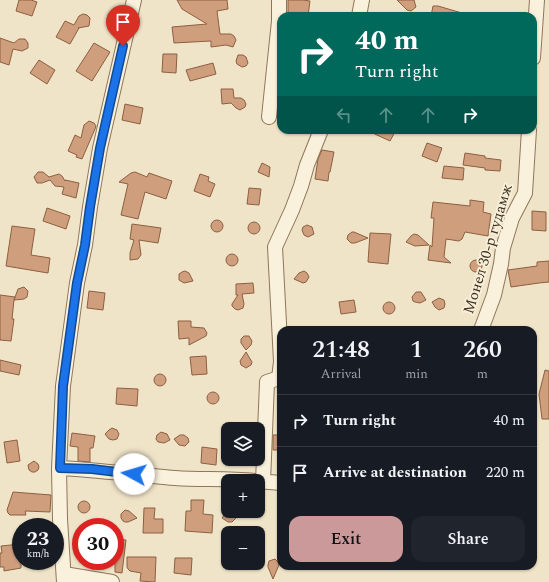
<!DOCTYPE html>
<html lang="en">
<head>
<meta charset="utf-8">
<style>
  :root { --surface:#171b24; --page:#20242c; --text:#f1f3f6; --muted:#9ea1a6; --line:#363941; --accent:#cc999b }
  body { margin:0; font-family:Spectral,serif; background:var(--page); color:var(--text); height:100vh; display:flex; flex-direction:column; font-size:15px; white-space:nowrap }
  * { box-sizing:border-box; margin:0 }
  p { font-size:13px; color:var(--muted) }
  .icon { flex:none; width:22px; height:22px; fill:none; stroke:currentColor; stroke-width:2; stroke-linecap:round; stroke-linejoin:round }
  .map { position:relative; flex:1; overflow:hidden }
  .side { position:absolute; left:277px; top:326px; width:260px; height:244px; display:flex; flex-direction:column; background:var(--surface); border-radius:12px; box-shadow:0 1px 3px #0004 }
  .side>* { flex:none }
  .guide { position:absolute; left:277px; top:12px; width:260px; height:122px; border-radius:12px; box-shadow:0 1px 3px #0004; background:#00695c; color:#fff; overflow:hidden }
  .tools { position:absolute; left:221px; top:422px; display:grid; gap:8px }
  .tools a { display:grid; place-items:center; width:44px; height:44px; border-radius:8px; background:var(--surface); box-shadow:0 1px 3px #0004; font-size:20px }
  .speed { position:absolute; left:12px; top:518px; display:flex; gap:8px; font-size:20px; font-weight:700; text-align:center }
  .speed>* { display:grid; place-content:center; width:52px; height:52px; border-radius:50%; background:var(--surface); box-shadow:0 1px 3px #0004; line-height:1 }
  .speed small { font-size:10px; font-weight:400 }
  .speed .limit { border:6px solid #d22; background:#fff; color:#111 }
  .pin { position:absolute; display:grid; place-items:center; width:34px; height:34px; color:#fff; margin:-41px -17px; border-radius:50% 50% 50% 0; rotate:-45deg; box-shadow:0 0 4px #0007 }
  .pin .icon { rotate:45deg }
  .me { position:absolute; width:44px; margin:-22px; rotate:276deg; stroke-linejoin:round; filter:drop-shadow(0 0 3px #0008) }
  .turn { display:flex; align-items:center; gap:14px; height:84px; padding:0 12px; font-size:18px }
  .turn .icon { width:52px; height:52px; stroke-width:2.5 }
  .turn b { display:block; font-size:28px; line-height:34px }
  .lanes { display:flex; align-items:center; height:38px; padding:0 12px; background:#0003; justify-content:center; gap:20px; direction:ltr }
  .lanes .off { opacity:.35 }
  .eta { display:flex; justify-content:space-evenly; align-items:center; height:68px; text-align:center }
  .eta b { font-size:24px; font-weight:600; line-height:28px }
  .action { display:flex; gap:8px; margin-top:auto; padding:8px 12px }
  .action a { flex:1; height:46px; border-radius:12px; background:var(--accent); color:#111; font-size:16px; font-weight:600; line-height:46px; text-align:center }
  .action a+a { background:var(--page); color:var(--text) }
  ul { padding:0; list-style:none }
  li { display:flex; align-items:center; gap:12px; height:52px; padding:0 12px; border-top:1px solid var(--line) }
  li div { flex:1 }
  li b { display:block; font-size:15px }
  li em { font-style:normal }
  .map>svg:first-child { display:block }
</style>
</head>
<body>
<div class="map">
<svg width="549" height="582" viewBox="0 0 549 582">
  <rect width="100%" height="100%" fill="#f0e4c8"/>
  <path fill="#cf9f7d" stroke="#8d5f41" d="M 19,0 L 31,0 L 37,2 L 32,16 L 16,11 Z
    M 177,0 L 227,0 L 228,9 L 217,11 L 220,34 L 231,34 L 234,36 L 236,40 L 233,47 L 226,45 L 211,47 L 211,41 L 174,43 L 172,27 L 207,24 L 182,9 Z
    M 288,0 L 303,0 L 310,1 L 308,16 L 288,16 Z
    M 397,0 L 414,0 L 416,7 L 411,11 L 407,10 Z
    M 433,6 L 438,6 L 462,13 L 461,16 L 431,16 Z
    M 83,14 L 87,15 L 90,18 L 89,26 L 78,28 L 79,28 L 70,44 L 56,37 L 65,21 L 74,25 L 79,16 Z
    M 0,38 L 14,43 L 19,39 L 25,39 L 28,43 L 28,48 L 22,51 L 13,49 L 9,65 L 0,62 Z
    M 94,43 L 110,52 L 92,81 L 76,71 Z
    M 163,54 L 177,54 L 176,73 L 162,72 Z
    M 238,55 L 243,55 L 246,57 L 248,63 L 246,66 L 242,67 L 237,64 L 236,61 Z
    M 39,60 L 55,70 L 47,84 L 30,73 Z
    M 213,63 L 216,74 L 190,81 L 186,70 Z
    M 221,89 L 233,89 L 234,98 L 241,98 L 244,100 L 246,104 L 245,107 L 240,110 L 236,108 L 231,103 L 222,104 Z
    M 125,104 L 143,108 L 140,124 L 122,120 Z
    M 89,121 L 94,123 L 96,126 L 95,129 L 82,159 L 76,157 L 77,155 L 68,151 L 75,135 L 81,138 L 84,125 Z
    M 366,130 L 396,130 L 390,141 Z
    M 427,143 L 442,148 L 437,162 L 422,156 Z
    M 322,150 L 334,152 L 330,172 L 329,172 L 328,181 L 315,179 L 318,159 Z
    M 465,153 L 485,156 L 485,158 L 501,160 L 500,171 L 485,170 L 485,168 L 463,165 Z
    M 262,163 L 270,167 L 269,177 L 258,172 Z
    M 444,166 L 464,168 L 463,180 L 442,178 Z
    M 38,172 L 43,172 L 49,177 L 59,174 L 62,176 L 65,181 L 65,180 L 79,183 L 76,198 L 62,194 L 64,187 L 55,186 L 50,180 L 42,183 L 37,183 L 34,177 Z
    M 135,172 L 147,177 L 149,173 L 172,181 L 166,199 L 145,192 L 138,219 L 121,215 L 128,184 L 119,182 L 131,173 Z
    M 200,174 L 209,177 L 208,181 L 215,184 L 210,197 L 194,191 Z
    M 249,188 L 261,189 L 259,205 L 247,204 Z
    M 470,200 L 484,202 L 483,212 L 491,214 L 488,236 L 465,232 L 462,239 L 459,241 L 446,239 L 444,257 L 451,263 L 428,260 L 430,245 L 432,247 L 434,218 L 431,218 L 433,202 L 470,206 Z
    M 47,208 L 70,216 L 66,229 L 43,221 Z
    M 532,211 L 546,212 L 546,231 L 532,230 Z
    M211 226a6 6 0 1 1 12 0a6 6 0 1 1-12 0Z
    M248 228a6 6 0 1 1 12 0a6 6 0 1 1-12 0Z
    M 132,224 L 161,228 L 158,243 L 139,240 L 141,255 L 138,259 L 130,260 L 130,253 L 134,240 L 130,239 Z
    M 307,225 L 312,227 L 314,234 L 308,237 L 304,235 L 302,230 L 303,227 Z
    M 12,226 L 35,229 L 31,255 L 50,258 L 48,273 L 6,266 Z
    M 352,232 L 354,232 L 368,238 L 355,243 L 351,243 L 347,239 L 348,235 Z
    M 370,233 L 391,234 L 388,264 L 368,262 Z
    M 414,234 L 418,235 L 429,245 L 415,246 L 406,242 L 411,236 Z
    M226 260a6 6 0 1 1 12 0a6 6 0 1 1-12 0Z
    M470 266a6 6 0 1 1 12 0a6 6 0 1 1-12 0Z
    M 549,261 L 549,282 L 539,283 L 511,287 L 508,270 L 537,266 L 537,262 Z
    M 185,271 L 189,273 L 193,281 L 184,283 L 179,280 L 179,274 L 182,272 Z
    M 304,271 L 307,273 L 309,277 L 306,282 L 303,283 L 294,279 L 299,273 Z
    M 253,283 L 254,293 L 242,294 L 244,304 L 243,308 L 238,310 L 235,309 L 232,306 L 232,304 L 238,295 L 236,295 L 236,284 Z
    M 24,287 L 28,291 L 27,297 L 24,299 L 14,300 L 12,319 L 14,319 L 11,341 L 0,340 L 0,295 L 15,297 L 14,300 L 18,289 Z
    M 89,291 L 105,293 L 103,310 L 87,308 Z
    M 416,292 L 421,292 L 426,300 L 420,303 L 415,302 L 413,301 L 412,297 Z
    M 439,298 L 444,300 L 445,304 L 444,308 L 439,310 L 435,307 L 432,302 Z
    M 354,300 L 356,312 L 341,314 L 339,302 Z
    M383 308a6 6 0 1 1 12 0a6 6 0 1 1-12 0Z
    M 178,321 L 191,321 L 191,327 L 204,328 L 207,333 L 206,336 L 189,345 L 189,338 L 179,339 Z
    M 244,336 L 249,336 L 252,341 L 251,345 L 246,350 L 241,343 L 241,339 Z
    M 246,352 L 252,362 L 251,365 L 246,368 L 241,365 L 240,361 Z
    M 206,356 L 207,374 L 192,375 L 190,357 Z
    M 0,360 L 21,365 L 19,375 L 0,371 Z
    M 545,370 L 549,371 L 549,419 L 542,419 L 539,394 Z
    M154 380a6 6 0 1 1 12 0a6 6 0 1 1-12 0Z
    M 117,388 L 138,389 L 137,406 L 116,404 Z
    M207 398a6 6 0 1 1 12 0a6 6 0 1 1-12 0Z
    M 112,428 L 117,430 L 119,434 L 117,439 L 113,440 L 109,439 L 105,434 L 109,430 Z
    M 161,432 L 167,434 L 170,440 L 164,443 L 158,442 L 156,439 L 157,435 Z
    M 72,433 L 95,436 L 93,448 L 90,448 L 90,462 L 78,461 L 78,447 L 70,446 Z
    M 180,435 L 184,435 L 188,438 L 189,442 L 185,446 L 179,445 L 174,439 Z
    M 273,435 L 281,435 L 281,450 L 273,450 Z
    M 17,440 L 20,461 L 7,463 L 4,442 Z
    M 202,447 L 217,449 L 216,465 L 201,463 Z
    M 34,461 L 38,464 L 39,467 L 38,470 L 35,472 L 32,472 L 29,470 L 28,465 Z
    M 13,492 L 51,495 L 50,512 L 25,511 L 26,515 L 10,515 L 8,513 L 7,510 Z
    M 191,500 L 204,500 L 203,514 L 213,515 L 212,533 L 185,531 L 186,511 L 191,511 Z
    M78 507a6 6 0 1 1 12 0a6 6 0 1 1-12 0Z
    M 144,508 L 155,508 L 154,519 L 163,519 L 163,533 L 143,533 Z
    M 125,510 L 129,511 L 137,518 L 128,522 L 125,522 L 123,521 L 121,518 L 121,514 Z
    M 228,511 L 233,511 L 236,514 L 236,518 L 232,522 L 228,522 L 222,518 L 226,512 Z
    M 115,539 L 126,540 L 122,573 L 115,572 Z
    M 21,544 L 21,568 L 4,571 L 4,567 L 0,567 L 0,553 L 2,553 L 1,546 Z
    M 127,557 L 156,557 L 155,582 L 140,581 L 141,573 L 130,571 L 128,569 L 127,567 Z
    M 175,558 L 192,558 L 191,575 L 174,573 Z
    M 275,559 L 278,562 L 279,565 L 273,579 L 268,567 L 268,565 L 269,561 Z"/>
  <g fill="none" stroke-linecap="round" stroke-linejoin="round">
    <g stroke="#8d765c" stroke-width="16">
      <path id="minor" d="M 359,16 L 362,0
        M 533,58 L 537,0
        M 269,117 L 279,21 L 279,0
        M 481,330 L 494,295 L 501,264 L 503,248 L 512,218 L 525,193 L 529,130
        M 281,361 L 275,247 L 292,210 L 301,186 L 307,165 L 321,130
        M 59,468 C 98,470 136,475 175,478 C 201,480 228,478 254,481
        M 258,481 L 281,483
        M 263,482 L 267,382 L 279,378 L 281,362
        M 64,574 L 112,582
        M 64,582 L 60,519 L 59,468 L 63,386 L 77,283 L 85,245 L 90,207 L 100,148 L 134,0"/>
    </g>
    <use href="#minor" stroke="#faf1dc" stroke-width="14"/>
  </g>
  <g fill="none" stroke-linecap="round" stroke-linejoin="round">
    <g stroke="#114b97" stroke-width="10">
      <path id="route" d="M 123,46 L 100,148 L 90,207 L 85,245 L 77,283 L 63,386 L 60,468 L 92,469 L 134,474"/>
    </g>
    <use href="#route" stroke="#1a73e8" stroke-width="7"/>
  </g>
  <g text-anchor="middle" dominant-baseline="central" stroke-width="4" stroke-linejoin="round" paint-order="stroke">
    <g font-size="15" fill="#3d2e20" stroke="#f7eed8">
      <text transform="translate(488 249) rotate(-73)">Монел 30-р гудамж</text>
    </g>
  </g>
</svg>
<div class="tools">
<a><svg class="icon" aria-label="layers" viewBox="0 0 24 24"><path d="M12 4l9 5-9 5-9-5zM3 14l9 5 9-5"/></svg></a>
<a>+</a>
<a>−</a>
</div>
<div class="speed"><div>23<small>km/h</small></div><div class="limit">30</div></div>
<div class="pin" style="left:123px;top:46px;background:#d93025"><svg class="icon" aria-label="arrive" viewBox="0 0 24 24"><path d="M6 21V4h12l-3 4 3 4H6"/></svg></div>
<svg class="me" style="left:134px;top:474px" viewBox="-20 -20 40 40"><circle r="19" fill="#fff"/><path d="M0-13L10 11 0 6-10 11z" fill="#1a73e8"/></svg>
<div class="guide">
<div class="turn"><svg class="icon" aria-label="right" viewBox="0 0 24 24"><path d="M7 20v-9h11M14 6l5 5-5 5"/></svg><div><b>40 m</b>Turn right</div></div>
<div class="lanes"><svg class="icon off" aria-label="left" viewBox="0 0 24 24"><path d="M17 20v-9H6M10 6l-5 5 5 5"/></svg><svg class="icon off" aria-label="ahead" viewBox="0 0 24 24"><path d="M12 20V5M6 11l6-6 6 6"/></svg><svg class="icon off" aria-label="ahead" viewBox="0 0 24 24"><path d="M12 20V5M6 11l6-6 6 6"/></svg><svg class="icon" aria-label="right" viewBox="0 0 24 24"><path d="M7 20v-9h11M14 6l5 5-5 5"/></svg></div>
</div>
<section class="side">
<div class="eta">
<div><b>21:48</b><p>Arrival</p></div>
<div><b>1</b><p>min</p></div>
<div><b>260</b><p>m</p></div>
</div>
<ul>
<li><svg class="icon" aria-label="right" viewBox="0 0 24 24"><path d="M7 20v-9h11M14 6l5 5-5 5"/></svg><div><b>Turn right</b></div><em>40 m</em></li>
<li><svg class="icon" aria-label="arrive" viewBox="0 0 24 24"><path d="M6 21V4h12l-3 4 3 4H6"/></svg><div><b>Arrive at destination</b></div><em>220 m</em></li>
</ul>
<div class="action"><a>Exit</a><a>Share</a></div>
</section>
</div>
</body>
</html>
